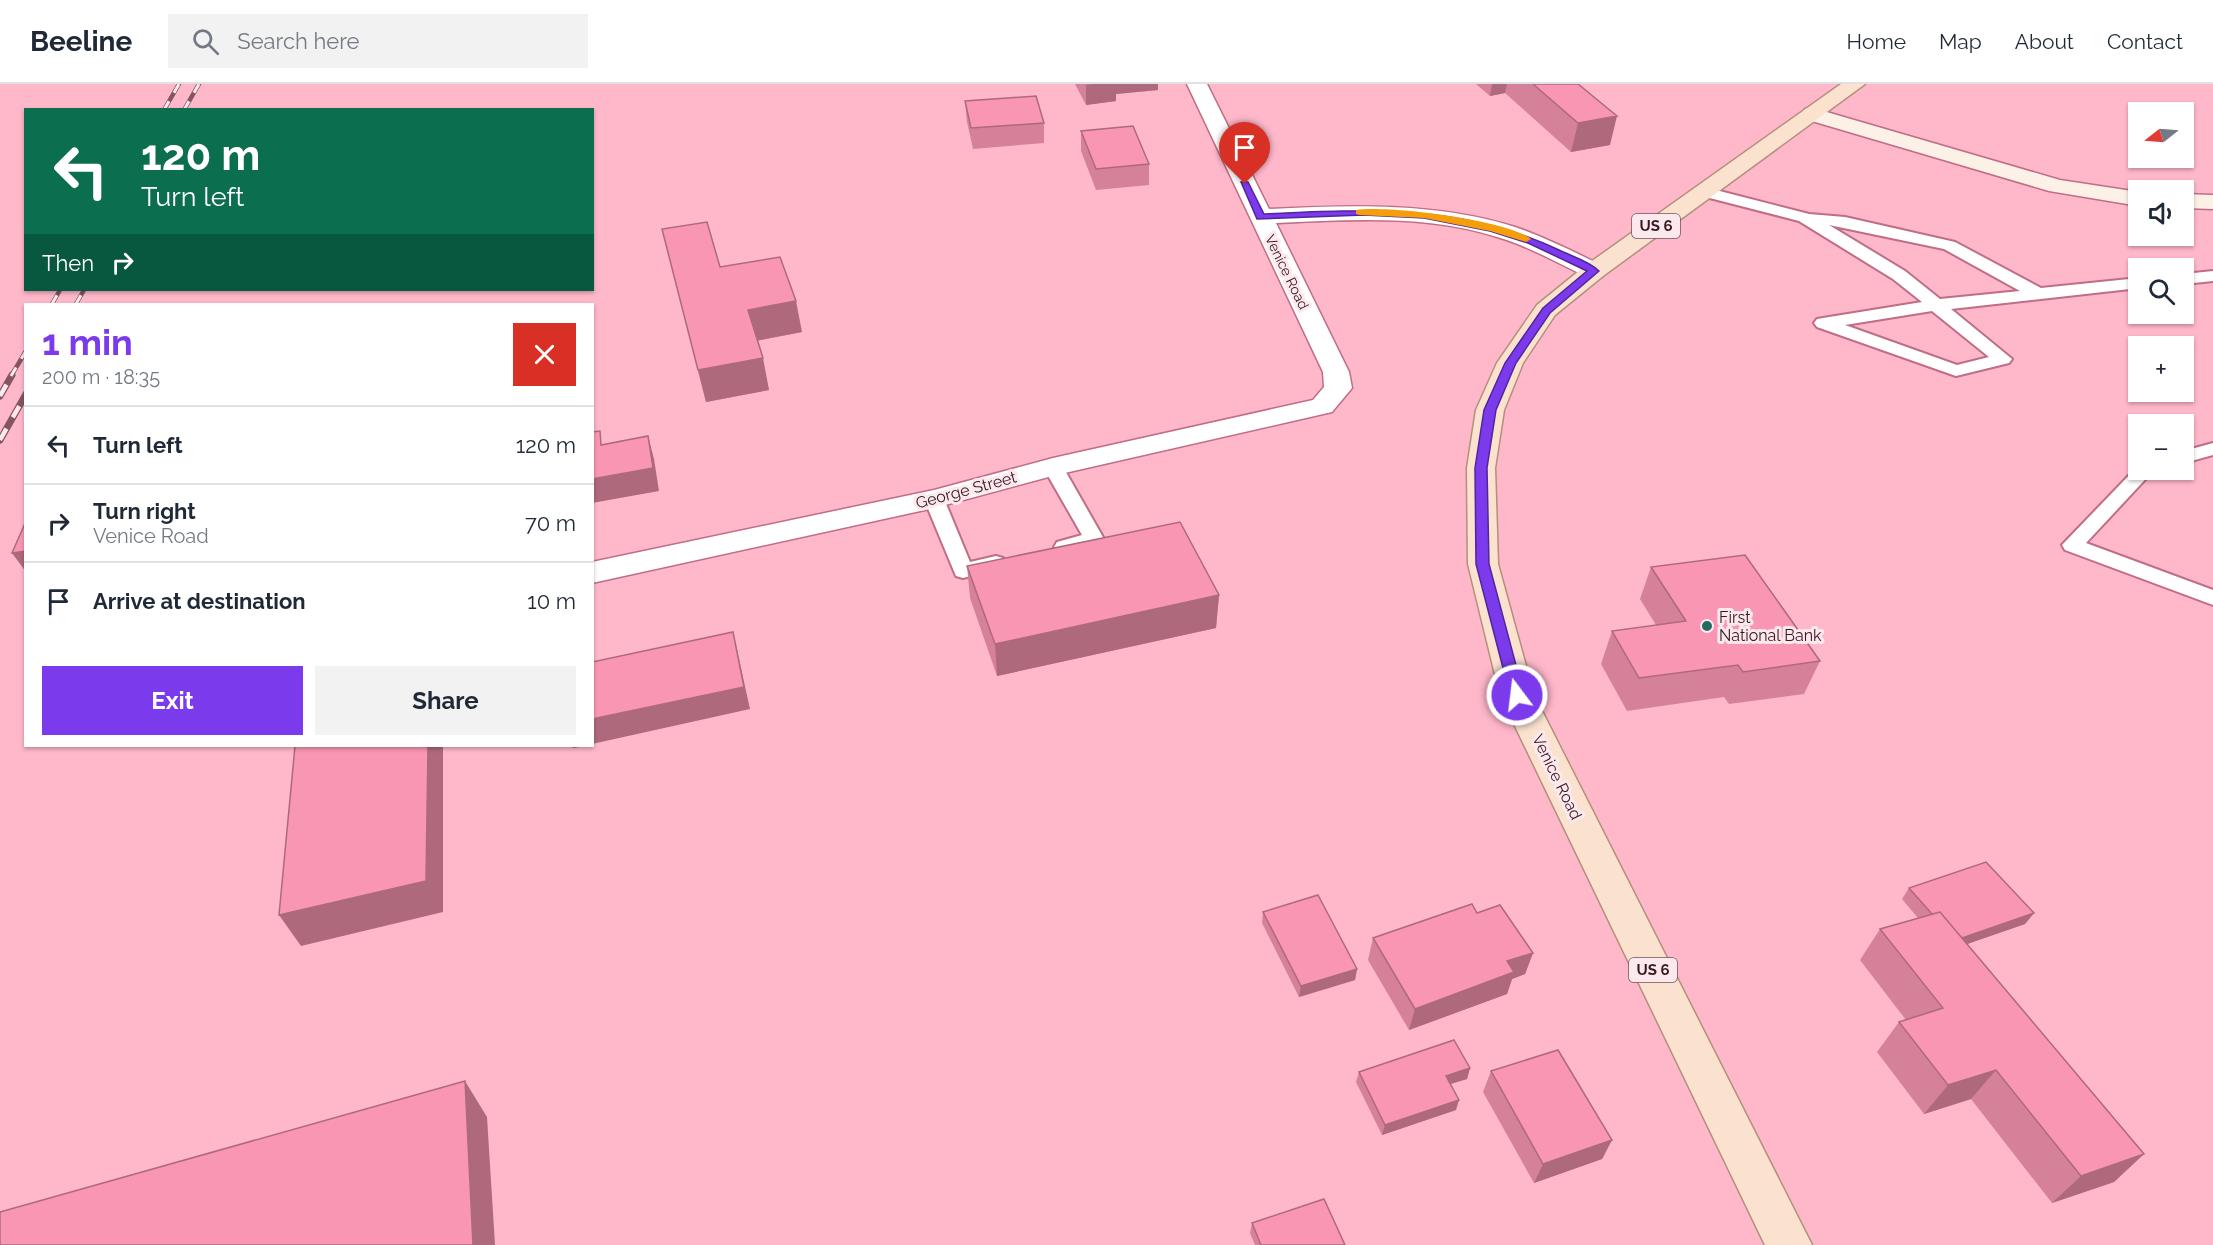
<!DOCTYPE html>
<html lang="en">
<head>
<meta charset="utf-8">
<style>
  :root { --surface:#fff; --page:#f2f2f3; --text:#1f2937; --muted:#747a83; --line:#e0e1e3; --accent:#7c3aed }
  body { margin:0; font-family:Raleway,sans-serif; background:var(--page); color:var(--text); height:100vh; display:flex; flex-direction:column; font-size:22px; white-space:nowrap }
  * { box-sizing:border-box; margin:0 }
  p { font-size:20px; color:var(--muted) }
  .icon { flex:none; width:33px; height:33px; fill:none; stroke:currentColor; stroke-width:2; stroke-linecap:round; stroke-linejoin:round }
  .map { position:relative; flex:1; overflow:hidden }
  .drawer { position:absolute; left:24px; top:219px; width:570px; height:444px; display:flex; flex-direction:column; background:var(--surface); border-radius:0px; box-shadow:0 2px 4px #0004 }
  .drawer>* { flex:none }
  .top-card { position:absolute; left:24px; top:24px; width:570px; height:183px; border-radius:0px; box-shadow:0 2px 4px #0004; background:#0b6e4f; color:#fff; overflow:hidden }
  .needle { width:39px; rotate:253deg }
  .buttons { position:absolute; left:2128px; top:18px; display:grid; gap:12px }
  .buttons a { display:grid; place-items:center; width:66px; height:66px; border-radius:0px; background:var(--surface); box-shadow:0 2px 4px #0004; font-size:30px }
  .pin { position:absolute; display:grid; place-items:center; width:51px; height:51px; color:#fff; margin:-62px -26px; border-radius:50% 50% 50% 0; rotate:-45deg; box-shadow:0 0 6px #0007 }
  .pin .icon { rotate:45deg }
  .me { position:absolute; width:66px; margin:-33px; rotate:345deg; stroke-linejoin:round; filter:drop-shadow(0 0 4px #0008) }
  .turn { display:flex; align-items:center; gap:21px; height:126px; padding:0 18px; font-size:27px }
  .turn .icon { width:78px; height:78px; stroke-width:2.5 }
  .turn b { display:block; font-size:42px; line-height:51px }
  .then { display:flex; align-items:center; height:57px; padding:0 18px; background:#0003; gap:12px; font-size:22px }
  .round { display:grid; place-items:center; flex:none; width:63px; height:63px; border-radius:0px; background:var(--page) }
  .summary { display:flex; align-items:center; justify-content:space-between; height:102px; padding:0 18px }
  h1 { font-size:36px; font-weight:700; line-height:45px; color:var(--accent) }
  .primary-button { display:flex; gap:12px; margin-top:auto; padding:12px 18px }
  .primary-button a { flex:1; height:69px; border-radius:0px; background:var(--accent); color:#fff; font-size:24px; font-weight:700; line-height:69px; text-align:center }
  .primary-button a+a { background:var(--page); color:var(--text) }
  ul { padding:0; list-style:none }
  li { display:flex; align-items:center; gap:18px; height:78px; padding:0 18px; border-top:2px solid var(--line) }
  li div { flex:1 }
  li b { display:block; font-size:22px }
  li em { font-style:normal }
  header { display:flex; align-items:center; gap:36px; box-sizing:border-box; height:84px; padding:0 30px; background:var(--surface); border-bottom:2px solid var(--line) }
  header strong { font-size:28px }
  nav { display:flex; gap:33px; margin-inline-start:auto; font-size:21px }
  .search { width:420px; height:54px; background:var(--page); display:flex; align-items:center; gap:15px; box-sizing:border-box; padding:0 21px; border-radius:0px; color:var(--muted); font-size:22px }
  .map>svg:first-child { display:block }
</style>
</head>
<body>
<header>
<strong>Beeline</strong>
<div class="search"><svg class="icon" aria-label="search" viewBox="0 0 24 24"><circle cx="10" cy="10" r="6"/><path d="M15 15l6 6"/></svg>Search here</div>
<nav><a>Home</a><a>Map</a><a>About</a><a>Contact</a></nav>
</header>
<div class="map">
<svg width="2213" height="1161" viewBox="0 0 2213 1161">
  <rect width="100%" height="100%" fill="#ffb7ca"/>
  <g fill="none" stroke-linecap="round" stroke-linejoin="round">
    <g stroke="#c06d86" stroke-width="4">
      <path id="lane" d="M 1704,103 L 1809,130 L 1845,133 L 1955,158 L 2041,204 L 2139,194 L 2139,204 L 1951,225 L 2012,275 L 2009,279 L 1956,292 L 1817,243 L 1814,239 L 1817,235 L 1823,234 L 1922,218 L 1893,195 L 1799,137 L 1698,111 L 1696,108 L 1698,105 ZM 1829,141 L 1944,165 L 2020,207 L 1940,215 L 1905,187 ZM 1932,227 L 1989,273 L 1957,281 L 1845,241 Z
        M 2213,187 L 2213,197 L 2184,200 L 2184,190 Z
        M 2213,359 L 2213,371 L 2184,379 L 2184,367 Z
        M 1053,377 L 1060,379 L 1063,383 L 1104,455 L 1101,460 L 1064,470 L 1057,468 L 1054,463 L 1057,458 L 1082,451 L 1043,383 L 1046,379 Z
        M 2139,381 L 2139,386 L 2154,386 L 2086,459 L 2213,506 L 2213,521 L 2065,466 L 2062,461 Z
        M 934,409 L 941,410 L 944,415 L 970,478 L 996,472 L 1003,474 L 1007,479 L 1003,484 L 963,494 L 956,492 L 924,415 L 927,410 Z"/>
    </g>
    <g stroke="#c06d86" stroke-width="3">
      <path id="street" d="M 1187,0 L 1207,0 L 1269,125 C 1351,121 1436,118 1515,143 C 1545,153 1574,168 1603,182 L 1606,187 L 1603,192 L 1594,194 L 1585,192 C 1556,178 1528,162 1497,153 C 1426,130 1348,136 1276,139 L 1349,288 L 1352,304 L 1332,328 L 1056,391 L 934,424 L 592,499 L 592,478 L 934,406 L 1053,374 L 1313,316 L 1324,303 L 1323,288 Z"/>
    </g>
    <g stroke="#c06d86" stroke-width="3">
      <path id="secondary" d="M 1813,24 L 2060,96 L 2139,108 L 2139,122 L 2049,107 L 1805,35 L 1802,30 L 1805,25 Z
        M 2184,110 L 2213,111 L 2213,125 L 2184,124 Z"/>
    </g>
    <g stroke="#b48f7d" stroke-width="3">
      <path id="primary" d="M 1841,0 L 1865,0 L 1603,192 L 1555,231 L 1523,279 L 1504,326 L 1495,384 L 1498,480 L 1534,611 L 1812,1161 L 1765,1161 L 1500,611 L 1468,480 L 1467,384 L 1476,326 L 1497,279 L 1537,221 L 1585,182 Z"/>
    </g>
    <use href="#lane" fill="#fff" fill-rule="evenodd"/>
    <use href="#street" fill="#fff" fill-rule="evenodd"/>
    <use href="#secondary" fill="#fcf1e7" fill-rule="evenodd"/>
    <use href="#primary" fill="#fae2cf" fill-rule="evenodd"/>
    <g stroke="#855562" stroke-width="4.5">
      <path id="rail-far1" d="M 164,26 L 179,0
        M 184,26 L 199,0
        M 52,220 L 60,206
        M 76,220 L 84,206
        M 11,292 L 26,267"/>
    </g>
    <g stroke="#855562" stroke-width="7">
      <path id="rail" d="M 0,312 L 12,291
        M 0,356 L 26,310"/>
    </g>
    <use href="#rail-far1" stroke="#fce9ee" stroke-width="3" stroke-dasharray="10" stroke-linecap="butt"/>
    <use href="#rail" stroke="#fce9ee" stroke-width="4.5" stroke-dasharray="13" stroke-linecap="butt"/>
  </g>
  <path fill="#d6819a" d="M 1075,0 L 1158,0 L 1158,6 L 1116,10 L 1116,17 L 1086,21 Z
    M 1476,0 L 1578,0 L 1610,61 L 1571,68 L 1505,9 L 1490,12 Z
    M 965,17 L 1044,39 L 1044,59 L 973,65 L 967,38 Z
    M 1081,47 L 1149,80 L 1149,101 L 1096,106 L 1081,67 Z
    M 662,145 L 802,248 L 757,257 L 769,306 L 706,318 Z
    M 967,482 L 1219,511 L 1216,544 L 997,592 L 970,514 Z
    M 1651,483 L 1820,577 L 1804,610 L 1729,620 L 1724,613 L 1627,627 L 1601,580 L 1612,547 L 1656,541 L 1640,515 Z
    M 1909,804 L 2034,829 L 2025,840 L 1967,860 L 2144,1070 L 2114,1098 L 2052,1119 L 1971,1015 L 1924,1030 L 1877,968 L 1899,938 L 1906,936 L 1860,876 L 1880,845 L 1918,834 L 1902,815 Z
    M 1263,828 L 1357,885 L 1355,896 L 1299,913 L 1262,839 Z
    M 1477,829 L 1533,869 L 1525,890 L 1512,895 L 1507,910 L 1409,946 L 1368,876 L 1373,854 Z
    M 1470,984 L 1467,995 L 1451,1000 L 1456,1026 L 1382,1051 L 1356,998 L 1359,988 Z
    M 1491,987 L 1612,1056 L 1602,1075 L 1534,1099 L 1483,1008 Z
    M 1252,1139 L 1345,1161 L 1255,1161 L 1250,1149 Z"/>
  <path fill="#ae697d" d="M 1093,0 L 1158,0 L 1158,6 L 1116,10 L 1116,17 L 1086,21 L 1086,1 Z
    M 1492,0 L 1507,0 L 1505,9 L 1490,12 Z
    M 1617,32 L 1610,61 L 1571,68 L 1578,39 Z
    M 796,217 L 802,248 L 754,257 L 748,226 Z
    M 763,274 L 769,306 L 706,318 L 698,286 Z
    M 648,352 L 654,375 L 659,407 L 592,419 L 592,395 Z
    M 26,467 L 26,488 L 12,469 Z
    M 1219,511 L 1216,544 L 997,592 L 995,560 Z
    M 733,548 L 750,625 L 592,660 L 592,635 Z
    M 428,662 L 443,662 L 443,828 L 301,862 L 279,831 Z
    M 572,662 L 586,662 L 573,664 Z
    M 2034,829 L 2025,840 L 1947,867 L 1955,856 Z
    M 1533,869 L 1525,890 L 1512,895 L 1507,910 L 1409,946 L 1415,925 L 1507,877 Z
    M 1357,885 L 1355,896 L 1299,913 L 1301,902 Z
    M 1470,984 L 1467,995 L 1443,1002 L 1446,992 Z
    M 1996,986 L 1971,1015 L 1924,1030 L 1948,1001 Z
    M 465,997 L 487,1033 L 495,1161 L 473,1161 Z
    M 1459,1016 L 1456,1026 L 1382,1051 L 1385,1041 Z
    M 1612,1056 L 1602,1075 L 1534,1099 L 1543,1080 Z
    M 2144,1070 L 2114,1098 L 2052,1119 L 2081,1092 Z"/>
  <path fill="#f996b3" stroke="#ae697d" stroke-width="1.5" d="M 1533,0 L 1578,0 L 1617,32 L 1578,39 Z
    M 1036,12 L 1044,39 L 971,44 L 965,17 Z
    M 1133,42 L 1149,80 L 1096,85 L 1081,47 Z
    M 707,138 L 720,183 L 780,173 L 796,217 L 748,226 L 763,274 L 698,286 L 662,145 Z
    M 600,347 L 601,361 L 648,352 L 653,384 L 592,395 L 592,348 Z
    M 26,437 L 26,467 L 12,469 Z
    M 1180,438 L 1219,511 L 995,560 L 967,482 Z
    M 1745,471 L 1820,577 L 1743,588 L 1738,581 L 1639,594 L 1612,547 L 1686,537 L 1651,483 Z
    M 733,548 L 744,603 L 592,635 L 592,578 Z
    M 295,662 L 428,662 L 426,797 L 279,831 Z
    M 1986,778 L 2034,829 L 1962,854 L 1940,828 L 1932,830 L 1909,804 Z
    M 1318,811 L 1357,885 L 1301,902 L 1263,828 Z
    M 1472,820 L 1477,829 L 1500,821 L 1533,869 L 1507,877 L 1514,888 L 1415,925 L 1373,854 Z
    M 1940,828 L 2144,1070 L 2081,1092 L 1996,986 L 1948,1001 L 1899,938 L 1943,924 L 1880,845 Z
    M 1454,956 L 1470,984 L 1446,992 L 1459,1016 L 1385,1041 L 1359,988 Z
    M 1558,966 L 1612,1056 L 1543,1080 L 1491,987 Z
    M 465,997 L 473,1161 L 0,1161 L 0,1128 Z
    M 1324,1115 L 1345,1161 L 1261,1161 L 1252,1139 Z"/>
  <path fill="#7c3aed" stroke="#51269a" stroke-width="1.5" d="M 1241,98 L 1248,98 L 1264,130 C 1367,125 1463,120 1559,166 C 1571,172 1589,177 1599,187 L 1550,229 L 1516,279 L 1496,326 L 1487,384 L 1489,480 L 1524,611 L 1522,614 L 1517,616 L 1510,611 L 1476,480 L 1475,384 L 1484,326 L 1505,279 L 1543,224 L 1587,187 L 1528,159 L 1490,147 L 1424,134 L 1364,131 L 1257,135 Z"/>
  <path fill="#f59e0b" d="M 1356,126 C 1388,121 1507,136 1531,155 L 1526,158 L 1490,147 L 1424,134 L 1359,131 L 1356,130 Z"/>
  <circle fill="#236b60" stroke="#fce9ee" stroke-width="2" cx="1707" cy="542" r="6"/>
  <g text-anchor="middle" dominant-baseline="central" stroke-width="6" stroke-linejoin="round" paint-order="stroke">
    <g font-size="14" fill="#381721" stroke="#fce9ee">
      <text transform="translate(1287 188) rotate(64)">Venice Road</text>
    </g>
    <g fill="#fce9ee" stroke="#73565e" stroke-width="1.5">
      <rect x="1632" y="130" width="48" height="24" rx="4.5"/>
      <rect x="1629" y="874" width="48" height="24" rx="4.5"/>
    </g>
    <g font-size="15" font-weight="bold" fill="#381721">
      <text x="1656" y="142">US 6</text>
      <text x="1653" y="886">US 6</text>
    </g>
    <g font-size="16" fill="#381721" stroke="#fce9ee">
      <text transform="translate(966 406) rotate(-15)">George Street</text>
      <text transform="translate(1557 693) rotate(64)">Venice Road</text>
    </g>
    <g font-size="16" fill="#381721" stroke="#fce9ee" text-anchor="start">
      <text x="1719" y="533">First<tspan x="1719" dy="18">National Bank</tspan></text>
    </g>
  </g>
</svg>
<div class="buttons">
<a><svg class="needle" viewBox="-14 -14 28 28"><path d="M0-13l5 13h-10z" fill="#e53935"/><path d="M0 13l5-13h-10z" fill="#747a83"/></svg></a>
<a><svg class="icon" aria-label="sound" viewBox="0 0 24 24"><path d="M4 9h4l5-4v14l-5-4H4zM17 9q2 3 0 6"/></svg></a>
<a><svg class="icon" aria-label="search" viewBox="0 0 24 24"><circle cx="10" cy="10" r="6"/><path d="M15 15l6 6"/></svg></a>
<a>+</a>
<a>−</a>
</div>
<div class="pin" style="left:1245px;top:100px;background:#d93025"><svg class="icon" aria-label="arrive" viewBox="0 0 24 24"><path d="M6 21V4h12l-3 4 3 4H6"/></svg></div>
<svg class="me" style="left:1517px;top:611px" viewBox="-20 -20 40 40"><circle r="17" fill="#7c3aed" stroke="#fff" stroke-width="3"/><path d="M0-11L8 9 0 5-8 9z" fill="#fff"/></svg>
<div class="top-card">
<div class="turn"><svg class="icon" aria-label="left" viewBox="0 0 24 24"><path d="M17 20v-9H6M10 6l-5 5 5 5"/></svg><div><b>120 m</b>Turn left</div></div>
<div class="then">Then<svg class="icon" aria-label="right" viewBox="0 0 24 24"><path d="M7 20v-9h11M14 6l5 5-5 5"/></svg></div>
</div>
<section class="drawer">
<div class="summary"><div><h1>1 min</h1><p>200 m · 18:35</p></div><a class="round" style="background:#d93025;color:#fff"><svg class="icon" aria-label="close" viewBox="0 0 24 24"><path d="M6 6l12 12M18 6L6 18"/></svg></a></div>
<ul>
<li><svg class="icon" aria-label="left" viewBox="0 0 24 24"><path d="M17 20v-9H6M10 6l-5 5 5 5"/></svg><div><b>Turn left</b></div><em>120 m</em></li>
<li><svg class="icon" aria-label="right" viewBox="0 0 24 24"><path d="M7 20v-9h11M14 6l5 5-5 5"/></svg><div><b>Turn right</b><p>Venice Road</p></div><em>70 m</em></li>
<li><svg class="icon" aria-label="arrive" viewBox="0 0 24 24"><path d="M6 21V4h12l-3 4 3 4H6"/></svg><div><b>Arrive at destination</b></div><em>10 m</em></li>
</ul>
<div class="primary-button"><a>Exit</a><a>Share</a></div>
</section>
</div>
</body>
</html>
